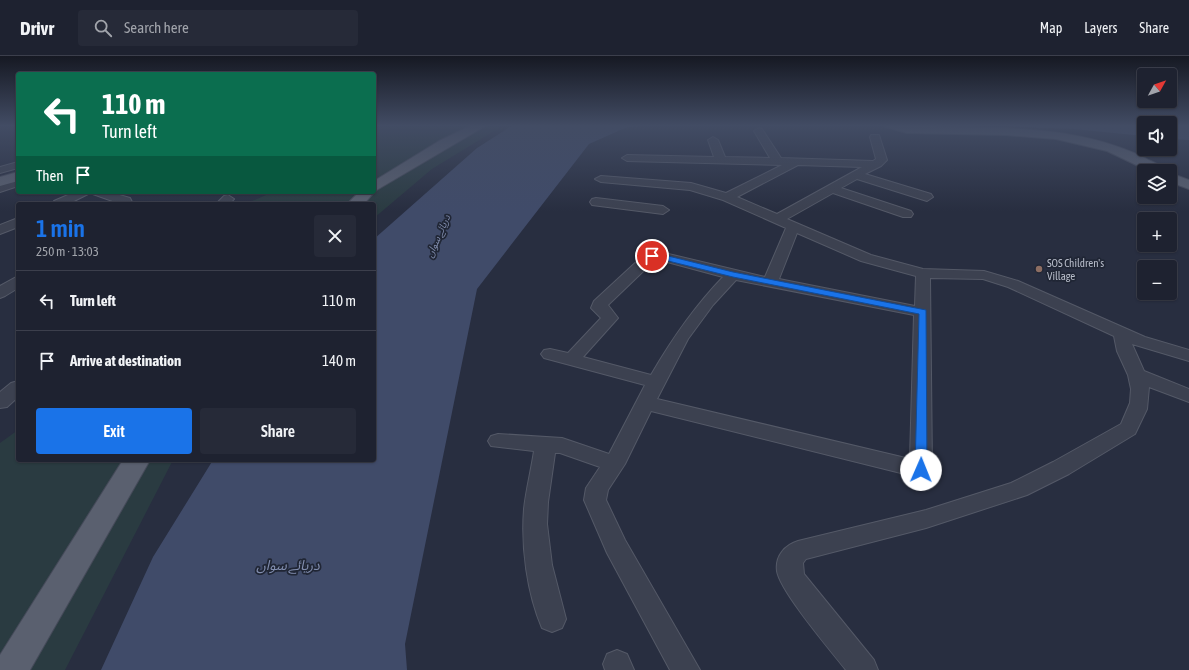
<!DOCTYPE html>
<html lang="en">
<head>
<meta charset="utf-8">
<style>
  :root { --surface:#1e2230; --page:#262a38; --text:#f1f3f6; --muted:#a1a4ab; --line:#3c3f4c; --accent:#1a73e8 }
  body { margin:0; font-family:"Asap Condensed","Noto Sans Arabic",sans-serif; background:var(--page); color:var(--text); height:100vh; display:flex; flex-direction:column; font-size:15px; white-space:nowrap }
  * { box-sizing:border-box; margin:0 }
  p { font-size:13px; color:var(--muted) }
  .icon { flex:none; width:22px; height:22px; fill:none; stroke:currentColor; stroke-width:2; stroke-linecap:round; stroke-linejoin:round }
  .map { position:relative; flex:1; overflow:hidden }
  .panel { position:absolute; left:16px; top:146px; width:360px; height:260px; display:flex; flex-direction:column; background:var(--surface); border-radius:4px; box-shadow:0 1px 3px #0004,0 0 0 1px var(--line) }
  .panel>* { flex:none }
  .guide { position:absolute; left:16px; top:16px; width:360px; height:122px; border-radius:4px; box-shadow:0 1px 3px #0004,0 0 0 1px var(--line); background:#0b6e4f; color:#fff; overflow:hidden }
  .needle { width:26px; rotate:50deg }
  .fabs { position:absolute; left:1137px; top:12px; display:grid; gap:8px }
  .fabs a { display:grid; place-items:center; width:40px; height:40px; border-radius:4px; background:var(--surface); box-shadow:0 1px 3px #0004,0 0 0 1px var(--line); font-size:20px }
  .pin { position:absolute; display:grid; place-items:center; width:34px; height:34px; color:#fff; margin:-17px; border:2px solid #fff; border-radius:50%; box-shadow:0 1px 4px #0007 }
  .me { position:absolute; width:44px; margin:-22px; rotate:1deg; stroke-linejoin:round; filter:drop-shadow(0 0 3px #0008) }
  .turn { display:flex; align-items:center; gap:14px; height:84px; padding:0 20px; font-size:18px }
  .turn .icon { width:52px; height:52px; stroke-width:2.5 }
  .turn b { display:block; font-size:28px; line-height:34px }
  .then { display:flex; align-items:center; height:38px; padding:0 20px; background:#0003; gap:8px; font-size:15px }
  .round { display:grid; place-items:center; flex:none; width:42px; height:42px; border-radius:4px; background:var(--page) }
  .overview { display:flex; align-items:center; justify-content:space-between; height:68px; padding:0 20px }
  h1 { font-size:24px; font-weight:600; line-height:30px; color:var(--accent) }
  .action { display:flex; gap:8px; margin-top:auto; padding:8px 20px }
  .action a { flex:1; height:46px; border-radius:4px; background:var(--accent); color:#fff; font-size:16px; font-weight:600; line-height:46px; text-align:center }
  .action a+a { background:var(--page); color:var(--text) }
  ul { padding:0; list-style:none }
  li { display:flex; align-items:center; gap:12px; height:60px; padding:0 20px; border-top:1px solid var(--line) }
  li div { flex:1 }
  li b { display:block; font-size:15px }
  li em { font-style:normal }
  header { display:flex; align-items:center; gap:24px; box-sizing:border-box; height:56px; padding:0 20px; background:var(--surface); border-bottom:1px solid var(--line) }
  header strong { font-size:19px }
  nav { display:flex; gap:22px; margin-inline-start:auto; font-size:14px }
  .search { width:280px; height:36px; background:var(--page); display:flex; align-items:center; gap:10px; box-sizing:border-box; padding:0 14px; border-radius:4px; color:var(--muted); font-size:15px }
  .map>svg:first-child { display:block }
</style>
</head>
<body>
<header>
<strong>Drivr</strong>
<div class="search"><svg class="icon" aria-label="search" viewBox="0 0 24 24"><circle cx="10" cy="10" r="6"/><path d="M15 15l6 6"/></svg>Search here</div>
<nav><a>Map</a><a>Layers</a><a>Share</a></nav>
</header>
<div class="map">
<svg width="1189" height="614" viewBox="0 0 1189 614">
  <rect width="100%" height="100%" fill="#282e40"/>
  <path fill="#2a3b41" d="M 385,69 L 504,69 L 432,113 L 374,162 L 374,148 L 245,148 L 273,136 L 374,136 L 374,74 Z
    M 18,374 L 18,404 L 173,404 L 65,614 L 0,614 L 0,387 Z"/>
  <path fill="#404b69" d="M 513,69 L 675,69 L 627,71 L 589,88 L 477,233 L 405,588 L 407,614 L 101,614 L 153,501 L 213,404 L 374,404 L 374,183 L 477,92 Z
    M 979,69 L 1144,69 L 1144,80 L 1074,73 Z
    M 1170,69 L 1189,69 L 1189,84 L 1170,83 Z"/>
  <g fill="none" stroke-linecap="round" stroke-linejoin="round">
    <g stroke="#545967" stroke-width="2">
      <path id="minor" d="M 759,72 L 762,73 L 781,102 L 873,105 L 876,103 L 870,81 L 871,79 L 879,79 L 887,104 L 881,110 L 865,118 L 931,138 L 933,141 L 927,145 L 857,123 L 841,132 L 911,155 L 913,158 L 911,161 L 903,161 L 833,137 L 787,163 L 871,199 L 923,213 L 984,215 L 1018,225 L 1145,281 L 1189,294 L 1189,305 L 1132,288 L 1144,315 L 1189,333 L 1189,346 L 1149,331 L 1147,353 L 1135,378 L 1069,418 L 1027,439 L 926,472 L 806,503 L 803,507 L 804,518 L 874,604 L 878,614 L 846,614 C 831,595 780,535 777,515 C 775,500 785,489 798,485 L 926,454 L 1011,427 L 1053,406 L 1121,368 L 1130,347 L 1131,333 L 1128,319 L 1117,295 L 1114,280 L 1008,231 L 983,223 L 930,222 L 932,414 L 929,420 L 921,422 L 651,355 L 625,408 L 608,434 L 606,444 L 625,484 L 700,614 L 670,614 L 607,497 L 584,444 L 586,432 L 600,411 L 560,397 L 555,397 L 548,446 L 547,468 L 552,509 L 566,563 L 562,572 L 552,576 L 542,572 C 527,537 521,491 524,453 C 526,434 531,415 534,395 L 491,390 L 488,385 L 491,380 L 498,378 L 562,382 L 609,398 L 645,329 L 544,302 L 541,298 L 544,294 L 550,293 L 568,297 L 601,262 L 591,252 L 594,245 L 646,197 L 656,195 L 765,221 L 786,172 L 723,144 L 690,134 L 601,126 L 595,123 L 601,120 L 691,127 L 726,137 L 782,109 L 627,105 L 622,102 L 627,99 L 714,101 L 708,84 L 713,81 L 718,84 L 725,101 L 770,102 L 754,75 ZM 798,109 L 862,111 L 777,158 L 737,141 ZM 797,177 L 861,205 L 916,220 L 915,250 L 779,223 ZM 656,203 L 723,221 C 694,251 672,283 651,319 L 583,301 L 618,262 L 608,249 ZM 736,224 L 914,259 L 910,403 L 657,343 L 688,283 L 713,249 Z
        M 18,106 L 18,112 L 0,117 L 0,111 Z
        M 18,123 L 18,130 L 0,136 L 0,128 Z
        M 75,136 L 109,136 L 130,142 L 133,148 L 121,148 L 90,137 L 68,148 L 52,148 L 54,145 Z
        M 228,139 L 234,143 L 229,148 L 216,148 L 224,140 Z
        M 596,142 L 663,150 L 669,154 L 663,158 L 592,149 L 590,146 L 592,143 Z
        M 18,162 L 18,171 L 0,178 L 0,169 Z
        M 18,220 L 18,232 L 5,240 L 0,242 L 0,230 Z
        M 18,325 L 18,341 L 7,351 L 0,352 L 0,336 L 11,327 Z
        M 617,594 L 627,598 L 634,614 L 605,614 L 603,608 L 607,598 Z"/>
    </g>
    <g stroke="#454a59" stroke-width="2">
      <path id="major" d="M 472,69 L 487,69 L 375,135 L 364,148 L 347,148 L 359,136 L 374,136 L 374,125 L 439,85 Z
        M 884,69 C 905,67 927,70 948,71 C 1016,72 1083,72 1145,102 C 1152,106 1162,109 1166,115 L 1149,115 L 1107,95 L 1056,83 L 1006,79 L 907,77 L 886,71 Z
        M 18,116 L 18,125 L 0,130 L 0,121 Z
        M 1170,117 L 1189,124 L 1189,133 L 1170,126 Z
        M 123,404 L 150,404 L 30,614 L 0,614 L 0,599 Z"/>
    </g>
    <use href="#minor" fill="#3c4150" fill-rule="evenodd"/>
    <use href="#major" fill="#5a606f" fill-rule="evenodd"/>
  </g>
  <linearGradient id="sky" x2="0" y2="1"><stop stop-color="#161923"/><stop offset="0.45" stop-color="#424c64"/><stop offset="1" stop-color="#424c64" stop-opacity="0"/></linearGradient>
  <rect width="1189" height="155" fill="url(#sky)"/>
  <path fill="#1a73e8" stroke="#114b97" d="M 656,197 L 733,216 L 926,254 L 927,414 L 925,417 L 917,417 L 915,414 L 919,258 L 733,221 L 648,200 Z"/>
  <circle fill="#8d6e63" stroke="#202635" stroke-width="1.5" cx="1039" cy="213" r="4"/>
  <g text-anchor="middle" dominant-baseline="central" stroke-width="3.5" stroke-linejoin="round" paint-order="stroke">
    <g font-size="10" font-style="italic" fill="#828eaf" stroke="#202635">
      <text transform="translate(438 180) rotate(-66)">دریائے سواں</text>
    </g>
    <g font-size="11" fill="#b8bdca" stroke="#202635" text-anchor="start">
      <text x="1047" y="207">SOS Children's<tspan x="1047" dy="13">Village</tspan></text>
    </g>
    <g font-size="14" font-style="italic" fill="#828eaf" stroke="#202635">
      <text x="288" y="509">دریائے سواں</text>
    </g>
  </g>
</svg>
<div class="fabs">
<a><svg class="needle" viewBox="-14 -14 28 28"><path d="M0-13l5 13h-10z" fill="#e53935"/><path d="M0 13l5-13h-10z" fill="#a1a4ab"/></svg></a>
<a><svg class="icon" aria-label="sound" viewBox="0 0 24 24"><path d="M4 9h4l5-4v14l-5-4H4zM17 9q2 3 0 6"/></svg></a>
<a><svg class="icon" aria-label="layers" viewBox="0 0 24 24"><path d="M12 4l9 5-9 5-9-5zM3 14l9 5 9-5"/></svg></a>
<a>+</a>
<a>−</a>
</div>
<div class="pin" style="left:652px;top:200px;background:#d93025"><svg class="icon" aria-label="arrive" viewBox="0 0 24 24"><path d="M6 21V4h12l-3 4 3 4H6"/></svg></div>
<svg class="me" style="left:921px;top:414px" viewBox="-20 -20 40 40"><circle r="19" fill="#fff"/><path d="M0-13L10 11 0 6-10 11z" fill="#1a73e8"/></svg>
<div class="guide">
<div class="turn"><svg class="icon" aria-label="left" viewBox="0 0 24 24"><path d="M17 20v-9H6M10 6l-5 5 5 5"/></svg><div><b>110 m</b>Turn left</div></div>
<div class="then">Then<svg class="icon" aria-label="arrive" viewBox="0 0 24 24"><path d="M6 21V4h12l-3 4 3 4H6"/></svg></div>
</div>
<section class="panel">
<div class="overview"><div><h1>1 min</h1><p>250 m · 13:03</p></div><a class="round"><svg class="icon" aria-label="close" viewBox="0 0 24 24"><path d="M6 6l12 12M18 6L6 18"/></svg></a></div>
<ul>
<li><svg class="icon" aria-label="left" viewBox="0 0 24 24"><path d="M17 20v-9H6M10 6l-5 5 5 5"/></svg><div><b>Turn left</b></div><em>110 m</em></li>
<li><svg class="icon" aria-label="arrive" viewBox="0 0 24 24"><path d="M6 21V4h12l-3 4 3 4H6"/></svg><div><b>Arrive at destination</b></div><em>140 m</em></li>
</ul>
<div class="action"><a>Exit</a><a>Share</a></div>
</section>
</div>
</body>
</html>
